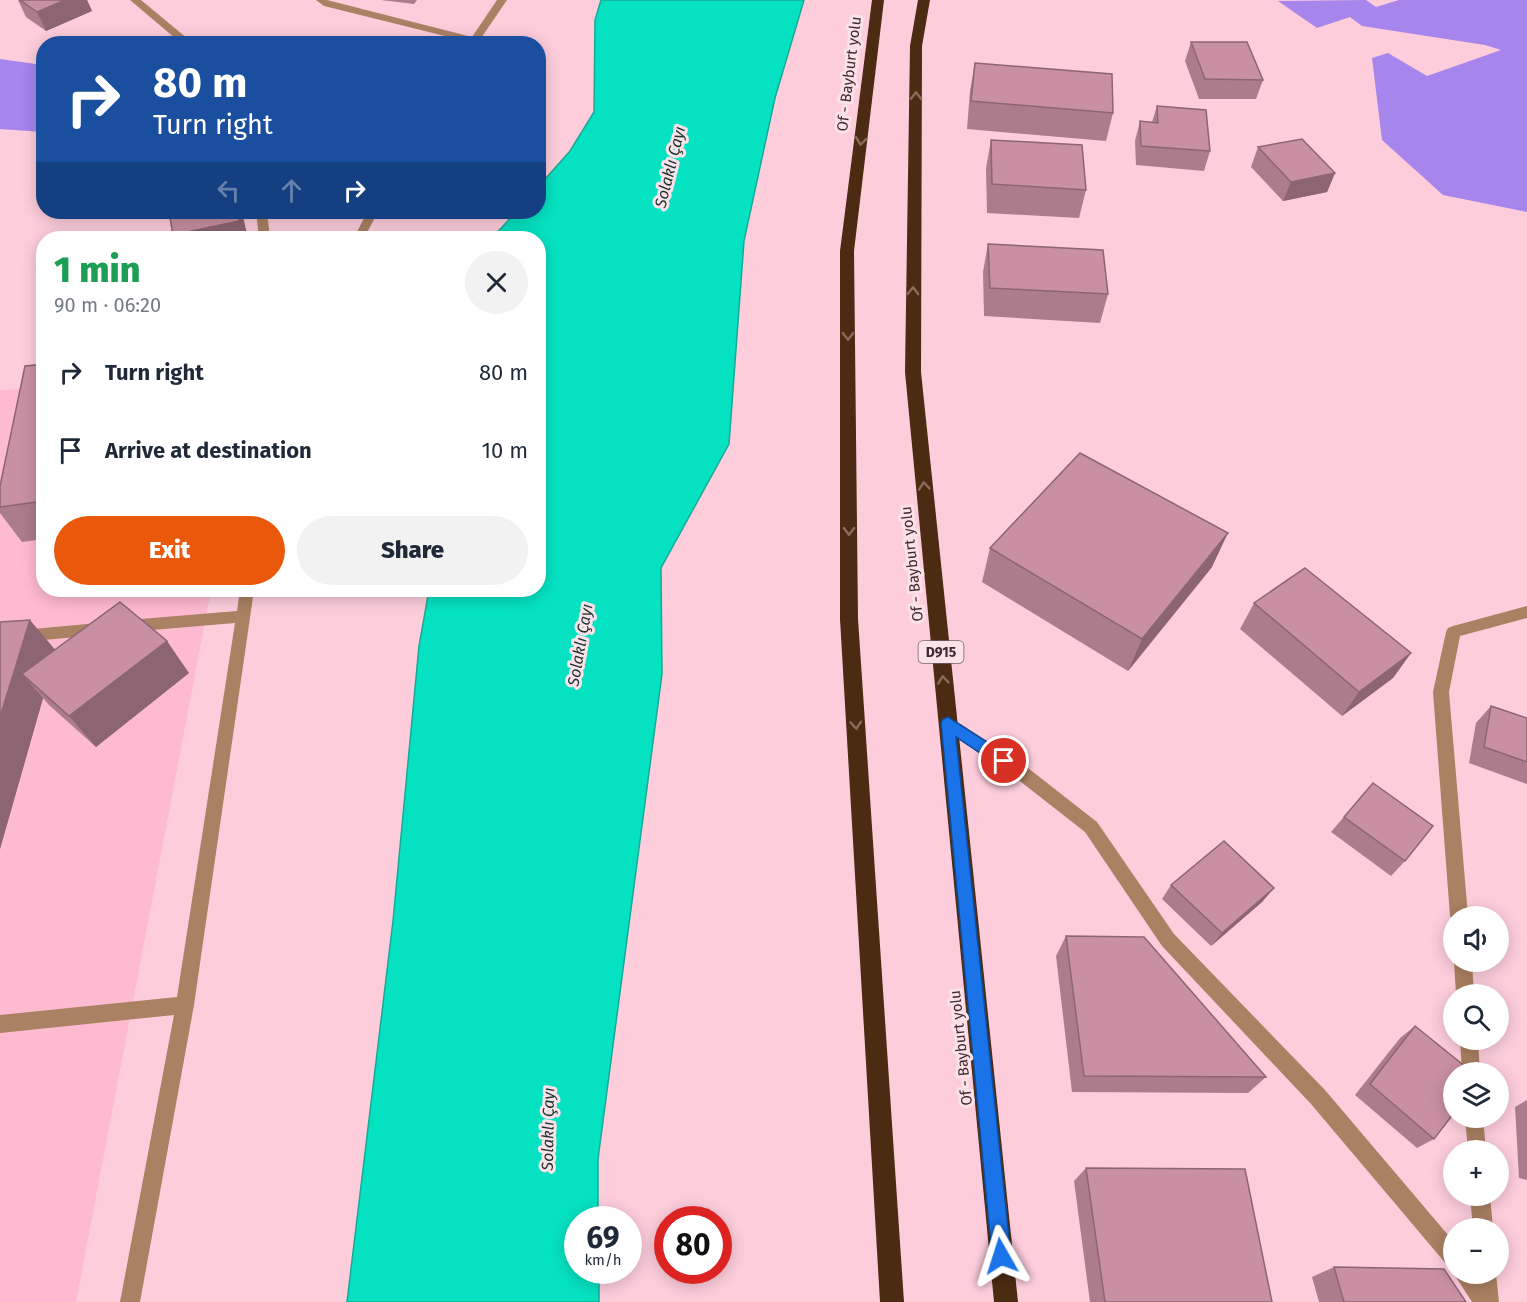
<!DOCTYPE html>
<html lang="en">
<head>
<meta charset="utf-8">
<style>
  :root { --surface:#fff; --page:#f2f2f3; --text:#1f2937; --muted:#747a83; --accent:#ea580c }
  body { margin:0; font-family:"Fira Sans",sans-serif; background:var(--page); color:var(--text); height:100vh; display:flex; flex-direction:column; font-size:22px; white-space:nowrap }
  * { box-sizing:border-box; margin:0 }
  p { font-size:20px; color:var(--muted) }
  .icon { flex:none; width:33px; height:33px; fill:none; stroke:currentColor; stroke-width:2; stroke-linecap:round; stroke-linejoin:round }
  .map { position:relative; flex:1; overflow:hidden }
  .panel { position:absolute; left:36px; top:231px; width:510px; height:366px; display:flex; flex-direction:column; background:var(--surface); border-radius:24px; box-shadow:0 3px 15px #0003 }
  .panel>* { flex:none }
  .guide { position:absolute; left:36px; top:36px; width:510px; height:183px; border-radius:24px; box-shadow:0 3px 15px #0003; background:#1a4fa0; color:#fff; overflow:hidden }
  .controls { position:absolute; left:1443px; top:906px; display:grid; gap:12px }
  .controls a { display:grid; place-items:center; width:66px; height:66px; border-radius:50%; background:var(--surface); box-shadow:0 3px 15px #0003; font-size:30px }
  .speed { position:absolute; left:564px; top:1206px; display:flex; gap:12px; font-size:30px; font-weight:700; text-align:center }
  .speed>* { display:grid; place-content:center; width:78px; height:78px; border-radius:50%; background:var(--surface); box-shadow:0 3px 15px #0003; line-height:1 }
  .speed small { font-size:15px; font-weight:400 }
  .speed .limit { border:9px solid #d22; background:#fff; color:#111 }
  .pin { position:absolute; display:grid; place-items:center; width:51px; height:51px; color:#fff; margin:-26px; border:3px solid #fff; border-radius:50%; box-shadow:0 2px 6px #0007 }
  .me { position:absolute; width:66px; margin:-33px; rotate:354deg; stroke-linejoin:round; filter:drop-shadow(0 0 4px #0008) }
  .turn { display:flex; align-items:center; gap:21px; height:126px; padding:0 18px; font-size:27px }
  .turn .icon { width:78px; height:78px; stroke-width:2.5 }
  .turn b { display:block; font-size:42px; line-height:51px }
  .lanes { display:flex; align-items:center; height:57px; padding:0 18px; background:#0003; justify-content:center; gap:30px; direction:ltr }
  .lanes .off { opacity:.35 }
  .round { display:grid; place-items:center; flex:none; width:63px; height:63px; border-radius:32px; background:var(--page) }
  .overview { display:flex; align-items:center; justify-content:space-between; height:102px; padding:0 18px }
  h1 { font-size:36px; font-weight:800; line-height:45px; color:#1e9e55 }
  .primary-button { display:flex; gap:12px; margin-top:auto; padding:12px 18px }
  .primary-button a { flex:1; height:69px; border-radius:36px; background:var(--accent); color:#fff; font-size:24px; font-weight:800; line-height:69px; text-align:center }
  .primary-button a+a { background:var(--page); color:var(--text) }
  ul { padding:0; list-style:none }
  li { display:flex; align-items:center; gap:18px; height:78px; padding:0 18px }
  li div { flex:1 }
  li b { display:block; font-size:22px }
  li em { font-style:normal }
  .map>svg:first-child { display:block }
</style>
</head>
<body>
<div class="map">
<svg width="1527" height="1302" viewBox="0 0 1527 1302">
  <rect width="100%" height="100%" fill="#fdcddc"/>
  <path fill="#febad1" d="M 43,388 L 44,590 L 211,590 L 76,1302 L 0,1302 L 0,390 Z"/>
  <path fill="#a685ec" d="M 1366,0 L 1376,7 L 1399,0 L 1527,0 L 1527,212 L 1443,195 L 1382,140 L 1372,58 L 1388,53 L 1427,76 L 1501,50 L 1485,45 L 1362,26 L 1350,17 L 1317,28 L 1278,1 Z
    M 0,59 L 43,65 L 43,132 L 0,129 Z"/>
  <path fill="#05e2c2" stroke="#17aa96" stroke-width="1.5" d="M 601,0 L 804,0 L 775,98 L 744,241 L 729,444 L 661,568 L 662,674 L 598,1159 L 598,1219 L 578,1220 L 578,1270 L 599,1271 L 599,1302 L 347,1302 L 393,921 L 419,646 L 429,590 L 538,590 L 538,238 L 492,238 L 516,212 L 538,212 L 539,186 L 570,151 L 594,112 L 595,20 Z"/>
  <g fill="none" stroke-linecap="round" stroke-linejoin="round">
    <path fill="#ab8163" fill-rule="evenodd" d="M 130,0 L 141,0 L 194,44 L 182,44 Z
      M 316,0 L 327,0 L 472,37 L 497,0 L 507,0 L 477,44 L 467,44 L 469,42 L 324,6 Z
      M 256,212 L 267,212 L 270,238 L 259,238 Z
      M 367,212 L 378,212 L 364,238 L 354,238 Z
      M 240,590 L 254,590 L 194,1005 L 140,1302 L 120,1302 L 174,1015 L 0,1033 L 0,1015 L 177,997 L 235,623 L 128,632 L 123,630 L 121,626 L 123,622 L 128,620 L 237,611 Z
      M 1527,606 L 1527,618 L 1460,636 L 1449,692 L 1468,916 L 1454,916 L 1454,922 L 1450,916 L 1433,692 L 1446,632 L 1448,628 L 1453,626 Z
      M 98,623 L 103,625 L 105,629 L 103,633 L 98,635 L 0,644 L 0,632 Z
      M 948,716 L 1028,768 L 1097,822 L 1174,934 L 1325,1090 L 1454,1242 L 1454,1268 L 1447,1265 L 1311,1104 L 1162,946 L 1085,832 L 1016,778 L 942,728 L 940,723 L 942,718 Z
      M 1454,962 L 1472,962 L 1474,994 L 1456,994 Z
      M 1460,1040 L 1478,1040 L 1480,1072 L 1462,1072 Z
      M 1465,1118 L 1483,1118 L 1486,1150 L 1468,1150 Z
      M 1470,1196 L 1490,1196 L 1493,1228 L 1473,1228 Z
      M 1454,1274 L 1496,1274 L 1499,1302 L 1472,1302 Z"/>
    <path fill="#4b2b12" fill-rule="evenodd" d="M 872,0 L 884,0 L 854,251 L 858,619 L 904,1302 L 880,1302 L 840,619 L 840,251 Z
      M 918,0 L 930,0 L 922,46 L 921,372 L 1018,1302 L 994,1302 L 905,372 L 910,46 Z"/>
  </g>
  <path fill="#ad7c8c" d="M 18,0 L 87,0 L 92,11 L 46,31 L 26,17 Z
    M 381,0 L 417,0 L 414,4 Z
    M 1191,42 L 1263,80 L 1256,99 L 1199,99 L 1185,61 Z
    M 975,63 L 1113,113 L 1106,141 L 967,129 L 970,91 Z
    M 1157,106 L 1210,151 L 1204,171 L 1136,165 L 1135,141 L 1140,121 L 1152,122 Z
    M 991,140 L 1086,190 L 1079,218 L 987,213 L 986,168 Z
    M 1258,147 L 1335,173 L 1327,192 L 1283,201 L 1251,167 Z
    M 988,244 L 1108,294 L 1100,323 L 984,316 L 983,272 Z
    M 44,364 L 44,539 L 22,542 L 0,513 L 0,486 Z
    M 990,548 L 1212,567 L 1128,671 L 982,582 Z
    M 1254,603 L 1411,653 L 1393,678 L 1342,716 L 1240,629 Z
    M 0,622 L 54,649 L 189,673 L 96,747 L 49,705 L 43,698 L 0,849 Z
    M 1491,706 L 1527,718 L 1527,784 L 1469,763 L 1476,723 Z
    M 1373,783 L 1405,861 L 1391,876 L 1331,832 Z
    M 1171,885 L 1274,888 L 1262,902 L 1211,946 L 1162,899 Z
    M 1066,936 L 1266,1077 L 1248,1093 L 1072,1092 L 1056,956 Z
    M 1415,1026 L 1434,1139 L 1417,1148 L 1355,1095 L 1400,1038 Z
    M 1527,1100 L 1527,1180 L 1519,1178 L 1515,1107 Z
    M 1086,1168 L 1272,1302 L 1090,1302 L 1074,1181 Z
    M 1334,1267 L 1466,1302 L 1319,1302 L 1312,1277 Z"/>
  <path fill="#8d6572" d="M 65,0 L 87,0 L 92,11 L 46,31 L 37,12 Z
    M 1335,173 L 1327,192 L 1283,201 L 1291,182 Z
    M 237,212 L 242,212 L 248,238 L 174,238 L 173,235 Z
    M 1228,533 L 1212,567 L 1128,671 L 1142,639 Z
    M 30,620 L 57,652 L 22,674 L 43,698 L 0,849 L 0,717 Z
    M 167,641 L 189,673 L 96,747 L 69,716 Z
    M 1411,653 L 1393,678 L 1342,716 L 1359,692 Z
    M 1274,888 L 1262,902 L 1211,946 L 1222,933 Z"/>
  <path fill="#c990a3" stroke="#8d6572" stroke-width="1.5" d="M 20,0 L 65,0 L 37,12 Z
    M 1191,42 L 1247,42 L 1263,80 L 1205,79 Z
    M 975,63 L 1112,74 L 1113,113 L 971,101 Z
    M 1157,106 L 1206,110 L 1210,151 L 1141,146 L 1140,121 L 1158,123 Z
    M 1302,139 L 1335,173 L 1291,182 L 1258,147 Z
    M 991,140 L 1082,145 L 1086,190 L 992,184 Z
    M 169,212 L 237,212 L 239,221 L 173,235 Z
    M 988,244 L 1103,250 L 1108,294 L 990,288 Z
    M 44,364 L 44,501 L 0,507 L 0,486 L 25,366 Z
    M 1080,453 L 1228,533 L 1142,639 L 990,548 Z
    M 1305,568 L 1411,653 L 1359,692 L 1254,603 Z
    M 120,602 L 167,641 L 69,716 L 22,674 Z
    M 30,620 L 0,717 L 0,622 Z
    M 1491,706 L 1527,718 L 1527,762 L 1484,747 Z
    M 1373,783 L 1433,826 L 1405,861 L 1344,817 Z
    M 1224,841 L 1274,888 L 1222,933 L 1171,885 Z
    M 1066,936 L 1144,937 L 1266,1077 L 1084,1076 Z
    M 1415,1026 L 1472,1072 L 1454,1072 L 1454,1113 L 1434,1139 L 1370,1084 Z
    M 1086,1168 L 1245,1169 L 1272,1302 L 1105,1302 Z
    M 1334,1267 L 1444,1269 L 1466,1302 L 1344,1302 Z"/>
  <defs><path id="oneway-chevron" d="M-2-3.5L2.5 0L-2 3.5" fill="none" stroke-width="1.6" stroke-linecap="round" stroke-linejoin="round" transform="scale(1.5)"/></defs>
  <g stroke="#896b5d">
    <use href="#oneway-chevron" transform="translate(916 96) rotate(-89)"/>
    <use href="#oneway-chevron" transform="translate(861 141) rotate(97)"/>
    <use href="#oneway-chevron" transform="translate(913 291) rotate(-89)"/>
    <use href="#oneway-chevron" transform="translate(848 336) rotate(90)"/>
    <use href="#oneway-chevron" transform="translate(924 486) rotate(-96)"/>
    <use href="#oneway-chevron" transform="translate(849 531) rotate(90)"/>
    <use href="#oneway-chevron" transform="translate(943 680) rotate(-96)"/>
    <use href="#oneway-chevron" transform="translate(856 725) rotate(86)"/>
  </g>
  <path fill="#1a73e8" stroke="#114b97" stroke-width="1.5" d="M 948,717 L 1009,756 L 1011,761 L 1009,765 L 1004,767 L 998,765 L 956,737 L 1011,1256 L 1008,1262 L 1001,1265 L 995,1262 L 992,1256 L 941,723 L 943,719 Z"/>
  <g text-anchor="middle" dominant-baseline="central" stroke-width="6" stroke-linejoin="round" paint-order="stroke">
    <rect fill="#fbe2e9" stroke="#796068" stroke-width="1.5" x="918.5" y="641" width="45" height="22" rx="4.5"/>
    <g font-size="14" font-weight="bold" fill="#412931">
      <text x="941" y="652">D915</text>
    </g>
    <g font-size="15" fill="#412931" stroke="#fbe2e9">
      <text transform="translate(849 74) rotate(-83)">Of - Bayburt yolu</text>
      <text transform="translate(912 564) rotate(-96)">Of - Bayburt yolu</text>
      <text transform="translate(961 1048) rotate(-96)">Of - Bayburt yolu</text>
    </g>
    <g font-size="16" font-style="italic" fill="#16322c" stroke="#fbe2e9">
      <text transform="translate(670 167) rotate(-76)">Solaklı Çayı</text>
      <text transform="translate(580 645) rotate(-80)">Solaklı Çayı</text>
      <text transform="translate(548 1129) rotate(-89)">Solaklı Çayı</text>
    </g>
  </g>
</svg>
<div class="controls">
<a><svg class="icon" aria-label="sound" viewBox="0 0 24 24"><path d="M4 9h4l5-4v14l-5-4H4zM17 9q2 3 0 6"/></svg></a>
<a><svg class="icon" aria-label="search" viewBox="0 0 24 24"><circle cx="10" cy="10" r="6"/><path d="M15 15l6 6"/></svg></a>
<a><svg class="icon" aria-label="layers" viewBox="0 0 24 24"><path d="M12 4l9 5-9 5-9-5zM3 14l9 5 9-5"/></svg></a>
<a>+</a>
<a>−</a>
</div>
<div class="speed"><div>69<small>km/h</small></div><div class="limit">80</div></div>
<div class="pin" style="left:1004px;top:761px;background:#d93025"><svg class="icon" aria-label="arrive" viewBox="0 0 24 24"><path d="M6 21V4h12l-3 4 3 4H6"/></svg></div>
<svg class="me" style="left:1001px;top:1256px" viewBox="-20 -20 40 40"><path d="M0-17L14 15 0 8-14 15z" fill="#1a73e8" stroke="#fff" stroke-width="4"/></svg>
<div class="guide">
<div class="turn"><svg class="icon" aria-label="right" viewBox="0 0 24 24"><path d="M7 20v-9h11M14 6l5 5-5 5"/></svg><div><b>80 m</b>Turn right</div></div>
<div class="lanes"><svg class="icon off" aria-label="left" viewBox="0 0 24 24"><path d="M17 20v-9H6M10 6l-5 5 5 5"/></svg><svg class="icon off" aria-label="ahead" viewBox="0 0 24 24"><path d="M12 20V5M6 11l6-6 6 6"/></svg><svg class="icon" aria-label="right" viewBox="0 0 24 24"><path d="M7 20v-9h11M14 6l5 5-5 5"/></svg></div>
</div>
<section class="panel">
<div class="overview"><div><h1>1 min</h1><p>90 m · 06:20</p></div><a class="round"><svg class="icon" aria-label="close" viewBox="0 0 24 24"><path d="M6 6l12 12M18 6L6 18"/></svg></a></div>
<ul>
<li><svg class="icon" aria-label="right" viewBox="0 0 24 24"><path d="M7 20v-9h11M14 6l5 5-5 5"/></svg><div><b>Turn right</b></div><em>80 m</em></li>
<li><svg class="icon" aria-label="arrive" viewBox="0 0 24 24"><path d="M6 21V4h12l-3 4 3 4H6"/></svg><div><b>Arrive at destination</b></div><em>10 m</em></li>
</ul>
<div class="primary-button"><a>Exit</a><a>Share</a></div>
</section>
</div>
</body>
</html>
